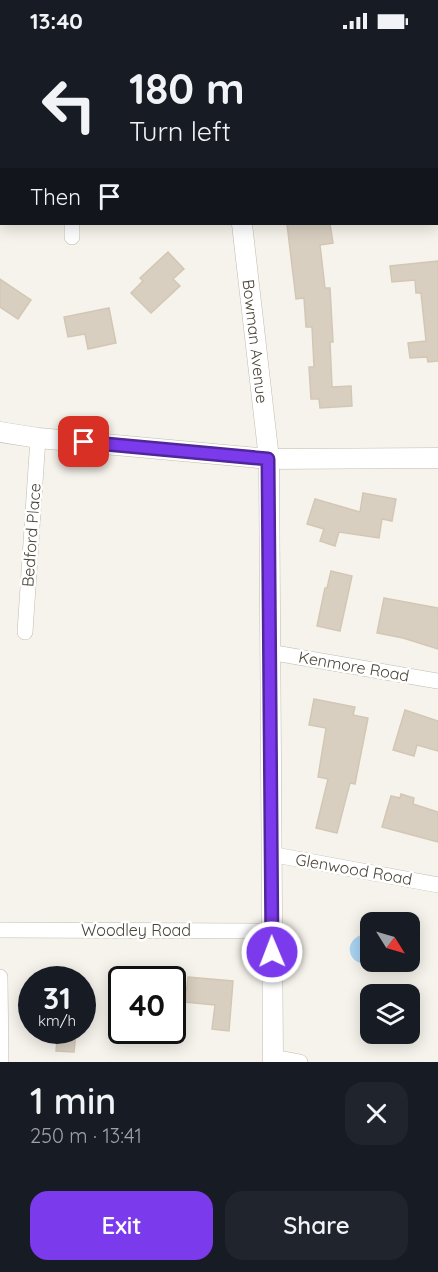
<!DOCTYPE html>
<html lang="en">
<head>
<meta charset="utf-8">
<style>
  :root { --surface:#171b24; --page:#20242c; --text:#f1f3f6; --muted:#9ea1a6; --accent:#7c3aed }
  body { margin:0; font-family:Quicksand,sans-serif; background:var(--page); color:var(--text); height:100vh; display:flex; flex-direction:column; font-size:22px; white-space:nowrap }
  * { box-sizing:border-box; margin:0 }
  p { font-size:20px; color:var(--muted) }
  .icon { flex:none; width:33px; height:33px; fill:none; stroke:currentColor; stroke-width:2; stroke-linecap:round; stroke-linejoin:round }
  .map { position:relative; height:1020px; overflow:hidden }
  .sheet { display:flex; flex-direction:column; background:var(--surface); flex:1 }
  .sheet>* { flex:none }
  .banner { position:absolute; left:0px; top:0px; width:438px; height:183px; box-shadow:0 3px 15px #0003; background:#171b24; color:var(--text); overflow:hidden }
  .needle { width:39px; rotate:127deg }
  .buttons { position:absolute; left:360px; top:870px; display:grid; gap:12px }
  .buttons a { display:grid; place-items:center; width:60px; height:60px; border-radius:12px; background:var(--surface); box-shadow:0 3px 15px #0003; font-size:30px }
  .speed { position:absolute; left:18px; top:924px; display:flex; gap:12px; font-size:30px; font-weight:700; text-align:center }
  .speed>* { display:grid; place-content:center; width:78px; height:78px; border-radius:50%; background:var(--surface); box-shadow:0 3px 15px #0003; line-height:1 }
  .speed small { font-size:15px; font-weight:400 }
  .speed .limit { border:3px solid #111; border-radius:9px; background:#fff; color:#111 }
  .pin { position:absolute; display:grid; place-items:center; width:51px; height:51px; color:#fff; margin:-26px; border-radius:12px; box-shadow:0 3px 9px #0006 }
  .me { position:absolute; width:66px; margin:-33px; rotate:359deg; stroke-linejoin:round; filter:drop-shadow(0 0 4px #0008) }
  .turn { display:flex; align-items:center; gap:21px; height:126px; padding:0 30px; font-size:27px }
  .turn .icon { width:78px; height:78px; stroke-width:2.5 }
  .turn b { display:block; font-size:42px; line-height:51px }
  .then { display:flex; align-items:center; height:57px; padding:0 30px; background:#0003; gap:12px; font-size:22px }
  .round { display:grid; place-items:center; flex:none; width:63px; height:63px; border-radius:18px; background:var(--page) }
  .summary { display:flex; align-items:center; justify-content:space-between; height:102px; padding:0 30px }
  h1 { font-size:36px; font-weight:600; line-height:45px }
  .primary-button { display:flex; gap:12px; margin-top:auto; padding:12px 30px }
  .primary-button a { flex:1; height:69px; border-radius:18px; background:var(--accent); color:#fff; font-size:24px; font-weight:600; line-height:69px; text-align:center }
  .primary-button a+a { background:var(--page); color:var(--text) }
  .status { display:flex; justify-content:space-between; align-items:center; height:42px; padding:0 30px; background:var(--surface); direction:ltr }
  .status svg { height:16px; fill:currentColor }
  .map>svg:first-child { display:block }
</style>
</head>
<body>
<div class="status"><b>13:40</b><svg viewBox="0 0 49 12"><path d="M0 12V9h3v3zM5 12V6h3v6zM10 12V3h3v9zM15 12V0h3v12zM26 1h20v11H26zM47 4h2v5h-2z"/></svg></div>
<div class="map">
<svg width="438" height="1020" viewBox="0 0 438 1020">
  <rect width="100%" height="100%" fill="#f6f3ec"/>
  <path fill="#a9d4f2" d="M 361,893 L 370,894 L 372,920 C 351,928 340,901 361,893 Z"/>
  <path fill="#d8cfc1" stroke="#d3c7b4" stroke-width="1.5" d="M 287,182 L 330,182 L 333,201 L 320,203 L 325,246 L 330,246 L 333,300 L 330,300 L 332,345 L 351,344 L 352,364 L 320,366 L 319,357 L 311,357 L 309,325 L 314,325 L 312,285 L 306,285 L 304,256 L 296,257 Z
    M 168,210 L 184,227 L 173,237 L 180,244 L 151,271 L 131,251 L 143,239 L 140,236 Z
    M 438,219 L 438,319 L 428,320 L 427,315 L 410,316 L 408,301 L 426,299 L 421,251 L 416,251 L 415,238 L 392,240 L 390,224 Z
    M 0,237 L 31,258 L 18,277 L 0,265 Z
    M 109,266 L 116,301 L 88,307 L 85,292 L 68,295 L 64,275 Z
    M 363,451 L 396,457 L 392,479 L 382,477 L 379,496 L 339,490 L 335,504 L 320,499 L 324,487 L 307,482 L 315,457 L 360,470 Z
    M 331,529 L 352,534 L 340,589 L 317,584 L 325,546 L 327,546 Z
    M 384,556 L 438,566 L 438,607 L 403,596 L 377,591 Z
    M 314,657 L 355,665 L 353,673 L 368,676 L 355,742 L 350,741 L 337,791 L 316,786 L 328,737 L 318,735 L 326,686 L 309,683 Z
    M 405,668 L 438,679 L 438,709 L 417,703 L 414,714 L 393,708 Z
    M 401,752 L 414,756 L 413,762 L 438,770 L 438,800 L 382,785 L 391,754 L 400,756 Z
    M 188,935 L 233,939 L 229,989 L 212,987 L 215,963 L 185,960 Z
    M 58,988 L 76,988 L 74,1010 L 56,1009 Z"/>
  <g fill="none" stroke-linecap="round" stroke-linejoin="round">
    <g stroke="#c2bbae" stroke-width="16">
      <path id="minor" d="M 51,0 L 52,2
        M 72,195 L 72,182
        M 25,590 L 38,396
        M 269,610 L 438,639
        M 270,812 L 438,843
        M 0,888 L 272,889
        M 0,935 L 1,1020
        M 273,1015 L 300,1020"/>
    </g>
    <g stroke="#c2bbae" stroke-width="21">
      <g id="tertiary">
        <path d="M 222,0 L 222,2"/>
        <path id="s1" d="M 242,182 L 269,417 L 273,1020"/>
        <path d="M 0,390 L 38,396 L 269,417 L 438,416"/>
      </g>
    </g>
    <use href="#minor" stroke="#fff" stroke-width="15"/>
    <use href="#tertiary" stroke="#fff" stroke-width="20"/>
  </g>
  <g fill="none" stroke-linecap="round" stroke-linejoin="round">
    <g stroke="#51269a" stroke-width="15">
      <path id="route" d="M 84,400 L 268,417 L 272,910"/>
    </g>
    <use href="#route" stroke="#7c3aed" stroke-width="10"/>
  </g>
  <g text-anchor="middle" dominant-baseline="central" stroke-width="5" stroke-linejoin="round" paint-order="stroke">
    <g font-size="16" fill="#4b4439" stroke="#fff">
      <text stroke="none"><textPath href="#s1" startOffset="118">Bowman Avenue</textPath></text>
      <text transform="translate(31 493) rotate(-86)">Bedford Place</text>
      <text transform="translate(354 624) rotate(10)">Kenmore Road</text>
      <text transform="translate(354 827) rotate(10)">Glenwood Road</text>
      <text x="136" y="888">Woodley Road</text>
    </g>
  </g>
</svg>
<div class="buttons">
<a><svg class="needle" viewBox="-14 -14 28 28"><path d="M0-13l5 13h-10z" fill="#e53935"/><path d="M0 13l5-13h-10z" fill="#9ea1a6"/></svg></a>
<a><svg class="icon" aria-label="layers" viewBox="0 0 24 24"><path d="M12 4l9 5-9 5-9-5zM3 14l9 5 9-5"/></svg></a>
</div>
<div class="speed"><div>31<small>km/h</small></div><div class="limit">40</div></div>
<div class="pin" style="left:84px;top:400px;background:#d93025"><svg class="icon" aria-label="arrive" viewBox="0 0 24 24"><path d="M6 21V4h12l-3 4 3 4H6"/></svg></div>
<svg class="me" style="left:272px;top:910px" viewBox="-20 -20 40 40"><circle r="17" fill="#7c3aed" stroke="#fff" stroke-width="3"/><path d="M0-11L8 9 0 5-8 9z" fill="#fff"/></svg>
<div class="banner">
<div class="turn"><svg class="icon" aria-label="left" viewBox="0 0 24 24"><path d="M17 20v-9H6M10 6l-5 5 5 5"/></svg><div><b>180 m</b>Turn left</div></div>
<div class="then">Then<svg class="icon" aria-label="arrive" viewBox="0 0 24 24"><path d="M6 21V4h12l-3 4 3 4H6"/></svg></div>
</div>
</div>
<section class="sheet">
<div class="summary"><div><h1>1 min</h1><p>250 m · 13:41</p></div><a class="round"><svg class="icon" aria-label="close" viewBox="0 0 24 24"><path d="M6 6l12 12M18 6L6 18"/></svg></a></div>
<div class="primary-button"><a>Exit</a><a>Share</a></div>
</section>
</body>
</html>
